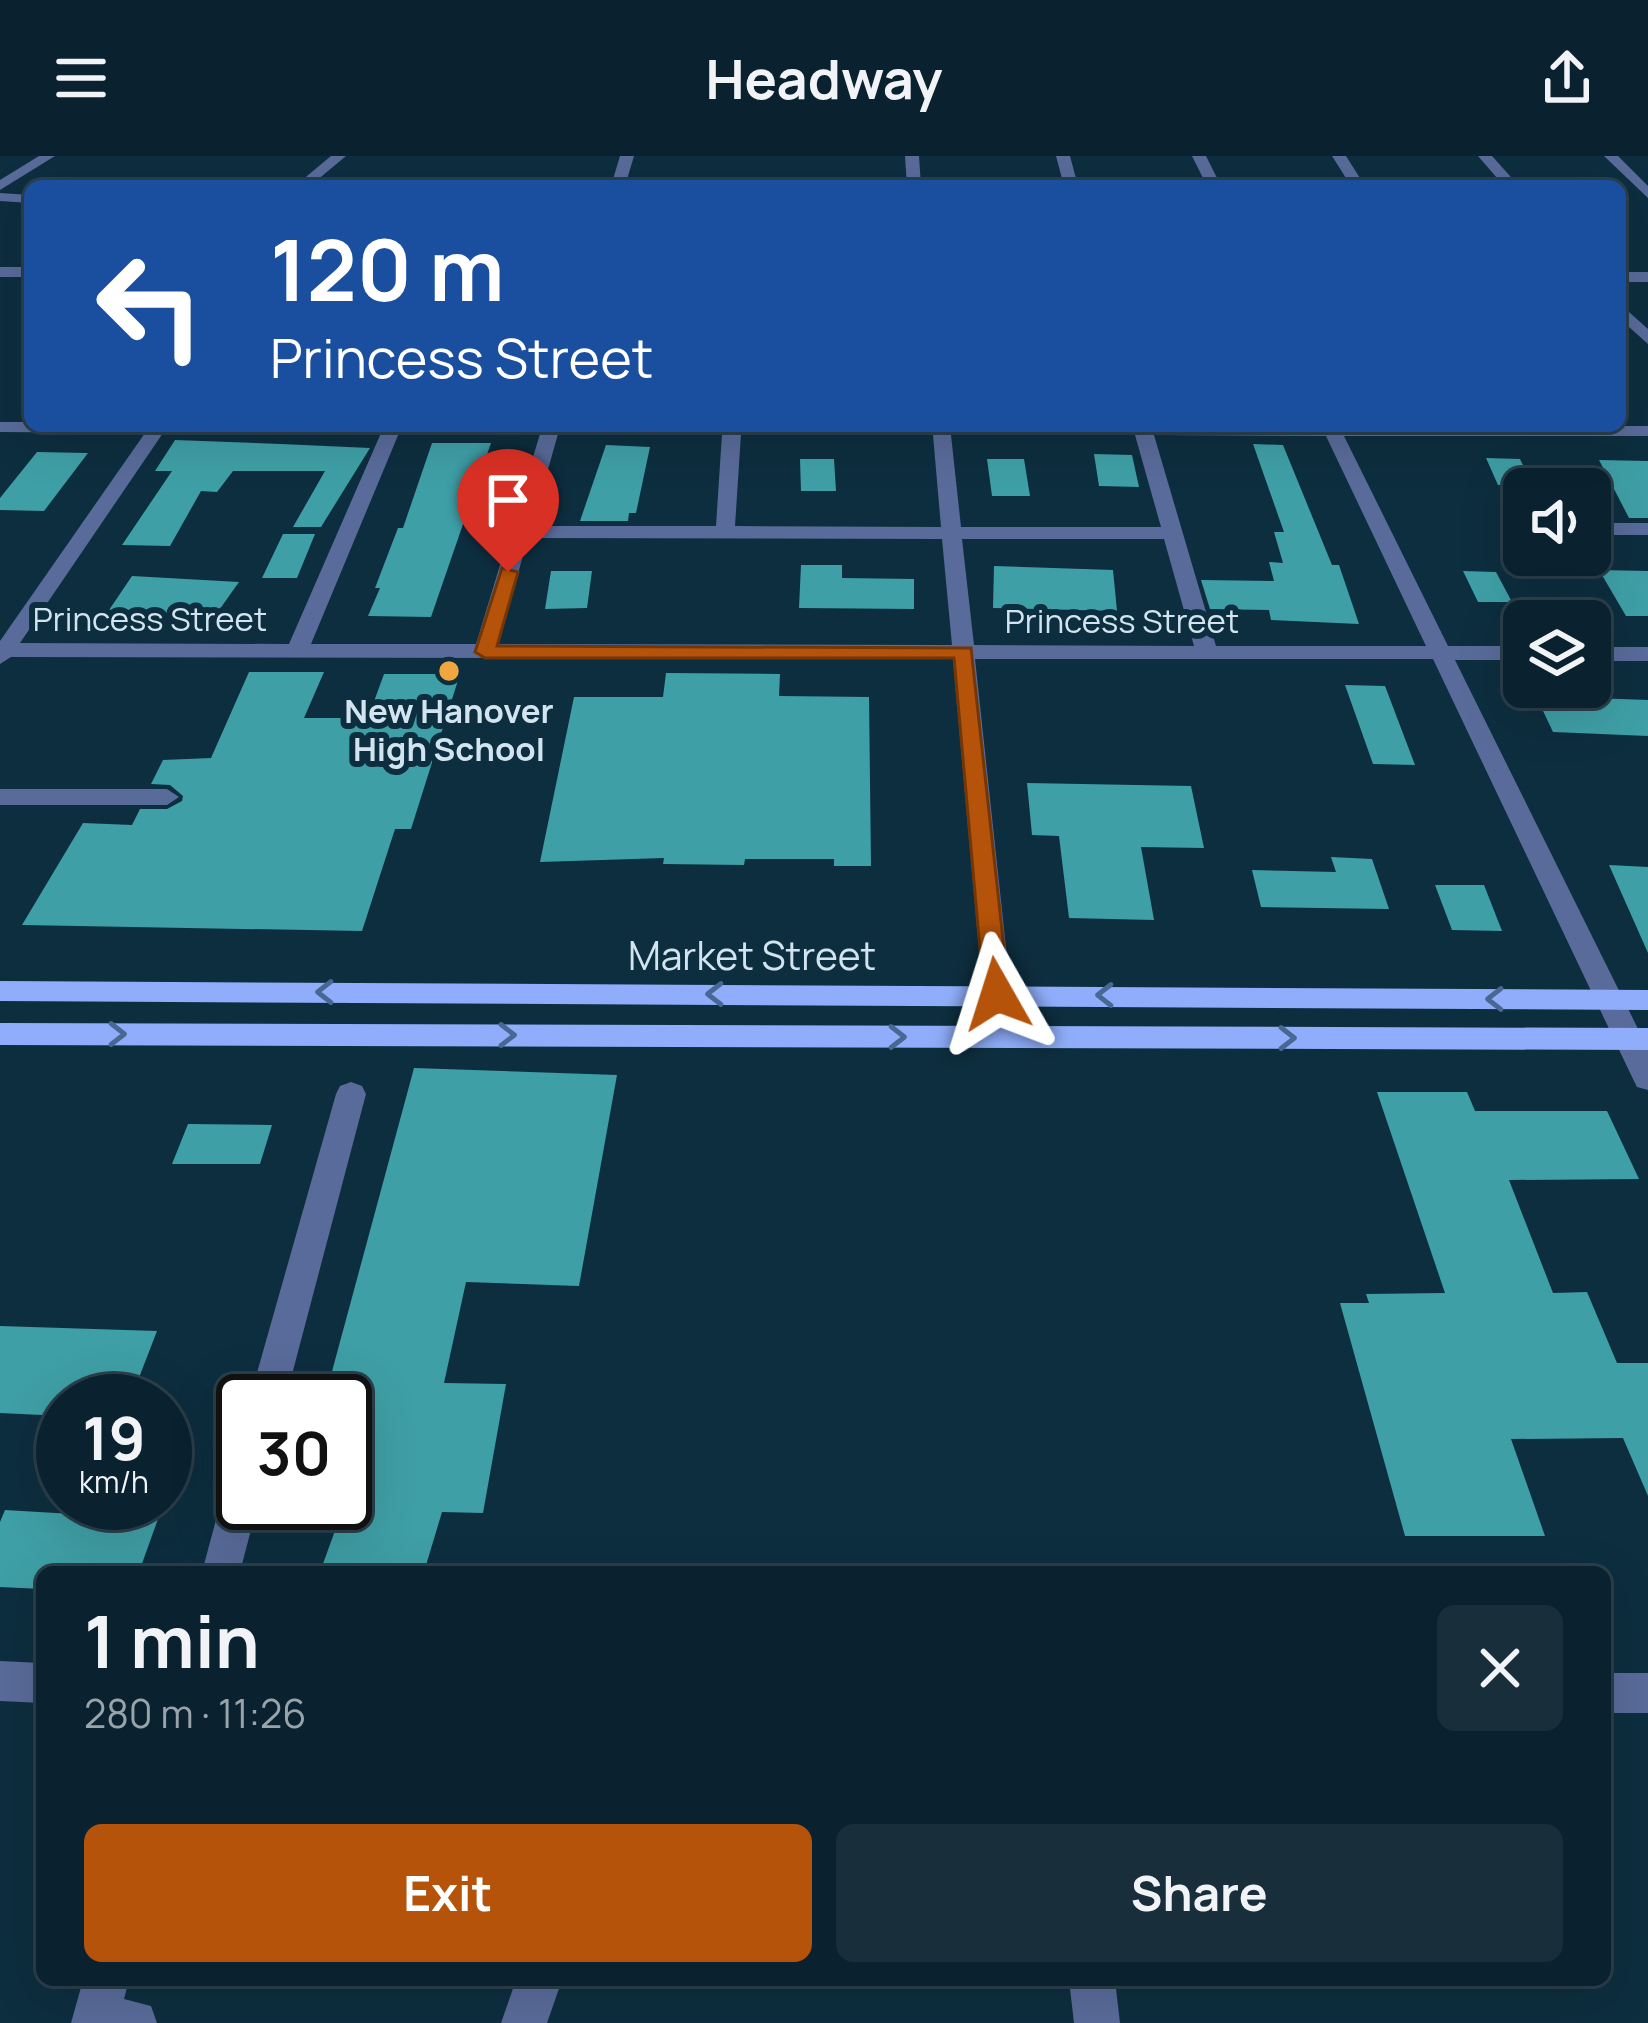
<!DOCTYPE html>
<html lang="en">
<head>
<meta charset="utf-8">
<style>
  :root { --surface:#0a222f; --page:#182f3b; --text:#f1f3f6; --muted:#99a4aa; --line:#2a3f4b; --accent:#b45309 }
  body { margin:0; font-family:Manrope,sans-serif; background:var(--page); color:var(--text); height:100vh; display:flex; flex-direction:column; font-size:45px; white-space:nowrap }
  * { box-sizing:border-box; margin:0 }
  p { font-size:39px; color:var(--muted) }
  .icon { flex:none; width:66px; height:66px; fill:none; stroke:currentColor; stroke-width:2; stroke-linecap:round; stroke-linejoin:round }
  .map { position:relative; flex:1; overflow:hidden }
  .details { position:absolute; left:36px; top:1410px; width:1575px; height:420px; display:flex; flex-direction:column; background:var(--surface); border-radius:18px; box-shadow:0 12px 48px #0002,0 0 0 3px var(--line) }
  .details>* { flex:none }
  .banner { position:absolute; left:24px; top:24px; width:1602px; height:252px; border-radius:18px; box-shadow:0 12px 48px #0002,0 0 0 3px var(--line); background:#1a4fa0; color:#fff; overflow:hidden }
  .tools { position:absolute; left:1503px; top:312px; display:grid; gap:24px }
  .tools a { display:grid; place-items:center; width:108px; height:108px; border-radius:18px; background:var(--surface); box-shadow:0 12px 48px #0002,0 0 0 3px var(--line); font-size:60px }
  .speed { position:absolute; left:36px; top:1218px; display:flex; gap:24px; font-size:60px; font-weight:700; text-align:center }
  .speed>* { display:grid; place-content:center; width:156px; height:156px; border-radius:50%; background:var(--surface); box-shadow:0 12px 48px #0002,0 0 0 3px var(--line); line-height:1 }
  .speed small { font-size:30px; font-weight:400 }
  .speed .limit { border:6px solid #111; border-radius:18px; background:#fff; color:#111 }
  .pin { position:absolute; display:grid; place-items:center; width:102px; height:102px; color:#fff; margin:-123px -51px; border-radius:50% 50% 50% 0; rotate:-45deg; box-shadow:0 0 12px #0007 }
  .pin .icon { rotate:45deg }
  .me { position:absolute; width:132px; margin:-66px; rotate:354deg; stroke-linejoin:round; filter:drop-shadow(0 0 9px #0008) }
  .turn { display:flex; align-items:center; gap:42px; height:252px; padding:0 48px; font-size:54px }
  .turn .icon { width:156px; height:156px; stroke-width:2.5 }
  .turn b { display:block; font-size:84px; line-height:102px }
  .round { display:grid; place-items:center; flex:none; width:126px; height:126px; border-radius:18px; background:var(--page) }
  .head { display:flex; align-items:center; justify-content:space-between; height:204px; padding:0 48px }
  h1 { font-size:72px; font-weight:700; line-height:90px }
  .action { display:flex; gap:24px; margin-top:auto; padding:24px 48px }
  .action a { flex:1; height:138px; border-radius:18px; background:var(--accent); color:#fff; font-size:48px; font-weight:700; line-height:138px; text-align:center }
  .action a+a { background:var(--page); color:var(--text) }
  header { display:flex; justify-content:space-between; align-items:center; height:156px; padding:0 48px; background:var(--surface); font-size:54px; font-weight:700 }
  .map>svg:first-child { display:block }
</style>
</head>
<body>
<header><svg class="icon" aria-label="menu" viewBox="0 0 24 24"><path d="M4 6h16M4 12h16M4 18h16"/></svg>Headway<svg class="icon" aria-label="share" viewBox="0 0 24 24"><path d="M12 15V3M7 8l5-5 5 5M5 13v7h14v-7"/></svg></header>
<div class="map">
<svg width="1648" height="1867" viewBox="0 0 1648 1867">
  <rect width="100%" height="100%" fill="#0d2e3f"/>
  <path fill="#3f9fa6" d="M 175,284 L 281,288 L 370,292 L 321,371 L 293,371 L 325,315 L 233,315 L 217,336 L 201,335 L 170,390 L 122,389 L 172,315 L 155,315 Z
    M 432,287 L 491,287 L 431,461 L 368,460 L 380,432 L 375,432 L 398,372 L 403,372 Z
    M 1253,288 L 1283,289 L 1332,409 L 1339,409 L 1359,468 L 1271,464 L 1269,454 L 1210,453 L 1201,424 L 1274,425 L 1269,406 L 1283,407 L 1274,376 L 1284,376 Z
    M 606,289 L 650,291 L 636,357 L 629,357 L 628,365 L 580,365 Z
    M 37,296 L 88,297 L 44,355 L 0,354 L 0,342 Z
    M 1094,298 L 1132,299 L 1139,331 L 1099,330 Z
    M 1486,302 L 1520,303 L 1533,330 L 1498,329 Z
    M 800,303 L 834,303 L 836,335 L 801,335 Z
    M 987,303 L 1024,303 L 1030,340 L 992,340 Z
    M 1599,304 L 1648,305 L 1648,362 L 1629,362 Z
    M 283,378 L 315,378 L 297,422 L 262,422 Z
    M 801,409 L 842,409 L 842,422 L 914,423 L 914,453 L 799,452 Z
    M 994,410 L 1113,414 L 1117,455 L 993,452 Z
    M 1599,414 L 1648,415 L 1648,460 L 1626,460 Z
    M 551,415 L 592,415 L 587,452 L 545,453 Z
    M 1463,415 L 1496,416 L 1512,446 L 1478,446 Z
    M 132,420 L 239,426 L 217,457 L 176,455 L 170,464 L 105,460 Z
    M 249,516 L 324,516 L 304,562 L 368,562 L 384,518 L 460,518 L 411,673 L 395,673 L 362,775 L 22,769 L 83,667 L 132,669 L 140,653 L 167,653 L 182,645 L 183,640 L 170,629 L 151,628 L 163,604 L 211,602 Z
    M 666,517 L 780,518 L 779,540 L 869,541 L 871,710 L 834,710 L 834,703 L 745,703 L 744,709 L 663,708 L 664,702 L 540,706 L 574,541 L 663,541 Z
    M 1345,529 L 1385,530 L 1415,609 L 1373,608 Z
    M 1536,540 L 1648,544 L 1648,580 L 1553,576 Z
    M 1027,627 L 1191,630 L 1204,692 L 1141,691 L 1154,764 L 1069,762 L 1059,680 L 1032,679 Z
    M 1331,701 L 1372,703 L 1389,753 L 1261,751 L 1252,714 L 1336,716 Z
    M 1609,709 L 1648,711 L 1648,797 Z
    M 1435,729 L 1484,729 L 1502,775 L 1452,774 Z
    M 414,912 L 617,919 L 579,1130 L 466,1126 L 444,1227 L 506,1228 L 483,1357 L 442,1356 L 424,1416 L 320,1416 L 345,1347 L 345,1245 L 324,1245 Z
    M 1377,936 L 1467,936 L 1475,955 L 1607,955 L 1639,1023 L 1509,1024 L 1553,1137 L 1587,1136 L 1617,1207 L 1648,1207 L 1648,1340 L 1623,1282 L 1511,1283 L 1545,1380 L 1405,1380 L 1340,1147 L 1369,1147 L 1366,1138 L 1445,1137 Z
    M 188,968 L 272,969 L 260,1008 L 172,1008 Z
    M 0,1170 L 157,1175 L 130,1245 L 63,1245 L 63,1260 L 0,1257 Z
    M 5,1354 L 158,1363 L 139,1416 L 42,1416 L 42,1433 L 0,1431 L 0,1366 Z"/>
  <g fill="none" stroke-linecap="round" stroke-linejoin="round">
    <path fill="#596b9a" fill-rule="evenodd" d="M 39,0 L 55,0 L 0,34 L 0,24 Z
      M 331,0 L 346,0 L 310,30 L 295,30 Z
      M 620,0 L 634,0 L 625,30 L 611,30 Z
      M 905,0 L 919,0 L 921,30 L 907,30 Z
      M 1056,0 L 1070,0 L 1078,30 L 1064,30 Z
      M 1192,0 L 1206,0 L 1221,30 L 1207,30 Z
      M 1332,0 L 1346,0 L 1365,30 L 1351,30 Z
      M 1478,0 L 1492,0 L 1519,30 L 1504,30 Z
      M 1604,0 L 1618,0 L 1648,30 L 1648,42 Z
      M 422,21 L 483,26 L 490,30 L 386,30 Z
      M 0,37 L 30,39 L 30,47 L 0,45 Z
      M 0,111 L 30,111 L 30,121 L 0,121 Z
      M 1620,116 L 1648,116 L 1648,126 L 1620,126 Z
      M 1620,148 L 1648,173 L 1648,188 L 1620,163 Z
      M 0,266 L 30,266 L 30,270 L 1648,270 L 1648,280 L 1344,280 L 1448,490 L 1524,490 L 1524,504 L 1455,504 L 1648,893 L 1648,934 L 1637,931 L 1633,923 L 1433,503 L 975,503 L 1011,838 L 997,848 L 983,838 L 953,503 L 11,501 L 0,508 L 0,485 L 145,277 L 0,276 ZM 163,277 L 381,277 L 289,488 L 20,487 ZM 399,277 L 540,278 L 476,488 L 311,488 ZM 558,278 L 722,278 L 716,370 L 532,370 ZM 741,278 L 933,279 L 941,371 L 735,370 ZM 951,279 L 1135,279 L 1161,371 L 961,371 ZM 1154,279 L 1326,280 L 1426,490 L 1216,490 ZM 528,382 L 942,383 L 952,489 L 498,488 ZM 962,383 L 1164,383 L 1194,490 L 974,489 Z
      M 1590,367 L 1648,367 L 1648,379 L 1590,379 Z
      M 1590,491 L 1648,491 L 1648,505 L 1590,505 Z
      M 0,633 L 167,633 L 179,641 L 167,649 L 0,649 Z
      M 351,926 L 362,930 L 366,938 L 285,1245 L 249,1245 L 336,938 L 340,930 Z
      M 243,1316 L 243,1347 L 258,1347 L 240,1416 L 202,1416 L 224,1334 L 230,1322 Z
      M 0,1505 L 42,1507 L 42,1547 L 0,1545 Z
      M 1605,1517 L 1648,1517 L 1648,1557 L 1605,1557 Z
      M 83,1824 L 129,1824 L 124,1843 L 151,1850 L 157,1867 L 71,1867 Z
      M 516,1824 L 562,1824 L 547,1867 L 501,1867 Z
      M 1069,1824 L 1115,1824 L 1120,1867 L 1074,1867 Z"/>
    <path fill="#8fadfa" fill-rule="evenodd" d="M 0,825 L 1648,834 L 1648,854 L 0,845 Z
      M 0,867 L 1648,872 L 1648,894 L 0,889 Z"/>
  </g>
  <defs><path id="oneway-chevron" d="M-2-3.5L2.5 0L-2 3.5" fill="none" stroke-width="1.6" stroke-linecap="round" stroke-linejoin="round" transform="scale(3)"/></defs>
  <g stroke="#486793">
    <use href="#oneway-chevron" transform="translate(325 836) rotate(-180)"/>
    <use href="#oneway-chevron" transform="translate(715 838) rotate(-180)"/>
    <use href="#oneway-chevron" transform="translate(1105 839) rotate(-180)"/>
    <use href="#oneway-chevron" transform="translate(1495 843) rotate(-180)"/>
    <use href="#oneway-chevron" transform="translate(117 878)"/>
    <use href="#oneway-chevron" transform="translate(507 879)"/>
    <use href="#oneway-chevron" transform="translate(897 881)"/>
    <use href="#oneway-chevron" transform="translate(1287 882)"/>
  </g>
  <path fill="#b45309" stroke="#753606" stroke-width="3" d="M 502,412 L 518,416 L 497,490 L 971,492 L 1009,838 L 1006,845 L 987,845 L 984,838 L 954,502 L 485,502 L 475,496 Z"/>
  <circle fill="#f0a63e" stroke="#0d2e3f" stroke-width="4.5" cx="449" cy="515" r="12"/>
  <g text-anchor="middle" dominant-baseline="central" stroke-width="12" stroke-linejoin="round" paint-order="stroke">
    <g font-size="33" fill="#d2e4ef" stroke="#0d2e3f">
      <text x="150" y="462">Princess Street</text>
      <text x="1122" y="464">Princess Street</text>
    </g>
    <g font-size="33" font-weight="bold" fill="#d2e4ef" stroke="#0d2e3f">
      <text x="449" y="554">New Hanover<tspan x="449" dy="38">High School</tspan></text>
    </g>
    <g font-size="39" fill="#d2e4ef" stroke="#0d2e3f">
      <text x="752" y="799">Market Street</text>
    </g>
  </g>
</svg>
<div class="tools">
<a><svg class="icon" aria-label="sound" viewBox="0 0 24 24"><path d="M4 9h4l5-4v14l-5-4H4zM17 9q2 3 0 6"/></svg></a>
<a><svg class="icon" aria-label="layers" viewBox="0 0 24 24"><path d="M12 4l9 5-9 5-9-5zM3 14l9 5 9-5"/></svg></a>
</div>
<div class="speed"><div>19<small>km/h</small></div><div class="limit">30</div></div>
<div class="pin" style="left:508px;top:416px;background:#d93025"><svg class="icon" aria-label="arrive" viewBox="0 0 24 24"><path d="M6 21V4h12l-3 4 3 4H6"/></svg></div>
<svg class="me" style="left:997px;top:838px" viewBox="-20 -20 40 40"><path d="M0-17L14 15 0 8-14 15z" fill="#b45309" stroke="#fff" stroke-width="4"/></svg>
<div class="banner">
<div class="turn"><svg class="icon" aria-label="left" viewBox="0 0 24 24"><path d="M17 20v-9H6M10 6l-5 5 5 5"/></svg><div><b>120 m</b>Princess Street</div></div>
</div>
<section class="details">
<div class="head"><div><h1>1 min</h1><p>280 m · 11:26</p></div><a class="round"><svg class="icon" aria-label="close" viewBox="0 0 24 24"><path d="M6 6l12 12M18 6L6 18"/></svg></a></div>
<div class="action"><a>Exit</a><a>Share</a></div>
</section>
</div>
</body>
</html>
